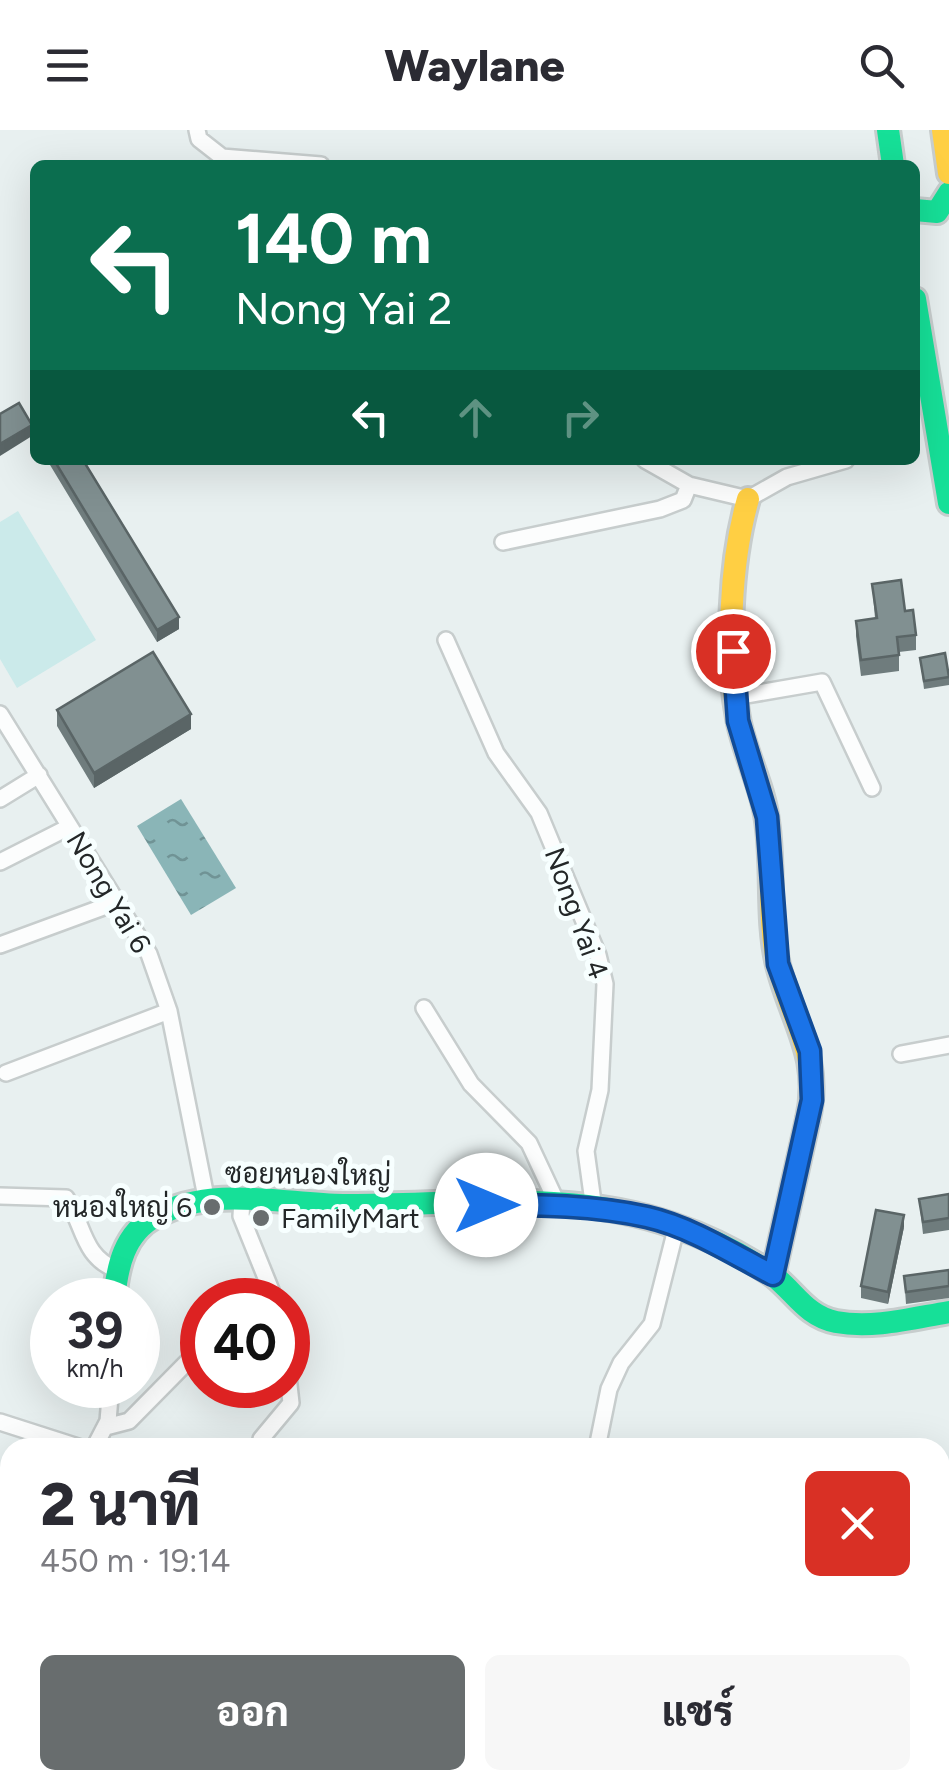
<!DOCTYPE html>
<html lang="th">
<head>
<meta charset="utf-8">
<style>
  :root { --surface:#fff; --page:#f7f7f7; --text:#2b2b33; --muted:#7c7c81; --accent:#686d6e }
  body { margin:0; font-family:Figtree,Sarabun,sans-serif; background:var(--page); color:var(--text); height:100vh; display:flex; flex-direction:column; font-size:38px; white-space:nowrap }
  * { box-sizing:border-box; margin:0 }
  p { font-size:32px; color:var(--muted) }
  .icon { flex:none; width:55px; height:55px; fill:none; stroke:currentColor; stroke-width:2; stroke-linecap:round; stroke-linejoin:round }
  .map { position:relative; flex:1; overflow:hidden }
  .side { position:absolute; left:0px; top:1308px; width:950px; height:352px; display:flex; flex-direction:column; background:var(--surface); border-radius:30px 30px 0 0; box-shadow:0 10px 40px #0002 }
  .side>* { flex:none }
  .guide { position:absolute; left:30px; top:30px; width:890px; height:305px; border-radius:15px; box-shadow:0 10px 40px #0002; background:#0b6e4f; color:#fff; overflow:hidden }
  .speed { position:absolute; left:30px; top:1148px; display:flex; gap:20px; font-size:50px; font-weight:700; text-align:center }
  .speed>* { display:grid; place-content:center; width:130px; height:130px; border-radius:50%; background:var(--surface); box-shadow:0 10px 40px #0002; line-height:1 }
  .speed small { font-size:25px; font-weight:400 }
  .speed .limit { border:15px solid #d22; background:#fff; color:#111 }
  .pin { position:absolute; display:grid; place-items:center; width:85px; height:85px; color:#fff; margin:-42px; border:5px solid #fff; border-radius:50%; box-shadow:0 2px 10px #0007 }
  .me { position:absolute; width:110px; margin:-55px; rotate:90deg; stroke-linejoin:round; filter:drop-shadow(0 0 8px #0008) }
  .turn { display:flex; align-items:center; gap:35px; height:210px; padding:0 40px; font-size:45px }
  .turn .icon { width:130px; height:130px; stroke-width:2.5 }
  .turn b { display:block; font-size:70px; line-height:85px }
  .lanes { display:flex; align-items:center; height:95px; padding:0 40px; background:#0003; justify-content:center; gap:50px; direction:ltr }
  .lanes .off { opacity:.35 }
  .round { display:grid; place-items:center; flex:none; width:105px; height:105px; border-radius:15px; background:var(--page) }
  .overview { display:flex; align-items:center; justify-content:space-between; height:170px; padding:0 40px }
  h1 { font-size:60px; font-weight:800; line-height:75px }
  .primary-button { display:flex; gap:20px; margin-top:auto; padding:20px 40px }
  .primary-button a { flex:1; height:115px; border-radius:15px; background:var(--accent); color:#fff; font-size:40px; font-weight:800; line-height:115px; text-align:center }
  .primary-button a+a { background:var(--page); color:var(--text) }
  header { display:flex; justify-content:space-between; align-items:center; height:130px; padding:0 40px; background:var(--surface); font-size:45px; font-weight:800 }
  .map>svg:first-child { display:block }
</style>
</head>
<body>
<header><svg class="icon" aria-label="menu" viewBox="0 0 24 24"><path d="M4 6h16M4 12h16M4 18h16"/></svg>Waylane<svg class="icon" aria-label="search" viewBox="0 0 24 24"><circle cx="10" cy="10" r="6"/><path d="M15 15l6 6"/></svg></header>
<div class="map">
<svg width="949" height="1659" viewBox="0 0 949 1659">
  <defs>
    <pattern id="water-ripples" width="26" height="14" patternUnits="userSpaceOnUse" patternTransform="scale(2.5)"><rect width="26" height="14" fill="#8ab5b7"/><path d="M2 4q2-2 4 0t4 0M15 11q2-2 4 0t4 0" fill="none" stroke="#709395"/></pattern>
  </defs>
  <rect width="100%" height="100%" fill="#e8f0f0"/>
  <path fill="#cbeaea" d="M 18,381 L 96,510 L 17,558 L 0,529 L 0,392 Z"/>
  <path fill="url(#water-ripples)" d="M 181,669 L 236,758 L 191,785 L 137,696 Z"/>
  <g fill="none" stroke-linecap="round" stroke-linejoin="round">
    <g stroke="#c7cdcd" stroke-width="20">
      <path id="street" d="M 197,0 L 199,9 L 222,27 L 321,35
        M 645,330 L 689,355 L 748,369 L 787,347 L 846,330
        M 503,412 L 660,379 L 683,370 L 689,355
        M 446,510 L 496,623 L 539,683 L 598,825 L 605,854 L 600,960 L 586,1021 L 594,1079
        M 735,567 L 822,552 L 872,658
        M 0,584 L 149,824 L 169,881 L 207,1072
        M 0,669 L 39,645
        M 0,732 L 69,697
        M 0,815 L 117,772
        M 424,878 L 471,954 L 529,1013 L 558,1075
        M 901,924 L 949,915
        M 6,943 L 169,881
        M 0,1066 L 66,1068 C 84,1094 82,1127 117,1140
        M 242,1071 L 241,1086 L 275,1170
        M 0,1292 L 81,1318
        M 106,1297 L 129,1291 L 202,1217
        M 94,1318 L 108,1291 L 111,1255
        M 260,1318 L 261,1309 L 291,1273 L 288,1246
        M 597,1318 L 609,1259 L 621,1233 L 652,1194 L 676,1099
        M 0,1403 L 10,1402
        M 0,1594 L 10,1581
        M 0,1618 L 10,1631
        M 25,1650 L 32,1659
        M 289,1650 L 291,1659
        M 214,1659 L 227,1650"/>
    </g>
    <g stroke="#c7cdcd" stroke-width="28">
      <path id="fast" d="M 888,0 L 893,35
        M 915,80 L 937,82 L 949,63
        M 915,169 L 949,373
        M 114,1170 C 117,1137 124,1103 156,1086 C 212,1055 282,1074 343,1075 C 452,1076 571,1058 675,1096 C 708,1107 741,1124 770,1143 C 794,1160 805,1186 836,1192 C 873,1199 913,1188 949,1182"/>
    </g>
    <g stroke="#c7cdcd" stroke-width="28">
      <path id="slow" d="M 943,0 L 949,43
        M 748,369 C 730,432 726,523 738,588 C 744,623 763,656 767,691 C 774,737 767,789 778,835 C 792,892 822,926 808,989"/>
    </g>
    <g stroke="#c7cdcd" stroke-width="28">
      <path id="jam" d="M 773,1145 L 808,989"/>
    </g>
    <use href="#street" stroke="#fcfdfd" stroke-width="15"/>
    <use href="#fast" stroke="#16e098" stroke-width="22"/>
    <use href="#slow" stroke="#ffcf43" stroke-width="22"/>
    <use href="#jam" stroke="#f24e42" stroke-width="22"/>
  </g>
  <path fill="#6f7c7d" d="M 47,330 L 83,330 L 179,499 L 157,512 Z
    M 872,454 L 905,481 L 916,505 L 916,520 L 899,522 L 899,541 L 861,546 L 856,506 L 856,491 L 875,488 Z
    M 920,528 L 949,546 L 949,555 L 924,559 Z
    M 57,580 L 191,599 L 94,658 L 57,596 Z
    M 949,1064 L 949,1100 L 923,1104 L 919,1069 Z
    M 904,1097 L 888,1174 L 861,1168 L 861,1156 Z
    M 949,1140 L 949,1168 L 906,1174 L 904,1146 Z"/>
  <path fill="#5a6566" d="M 32,295 L 32,306 L 0,326 L 0,314 Z
    M 179,487 L 179,499 L 157,512 L 157,500 Z
    M 191,584 L 191,599 L 94,658 L 94,643 Z
    M 904,1085 L 904,1097 L 888,1174 L 888,1162 Z
    M 949,1571 L 949,1583 L 940,1586 L 940,1574 Z"/>
  <path fill="#819091" stroke="#5a6566" stroke-width="2.5" d="M 19,273 L 32,295 L 0,314 L 0,284 Z
    M 54,330 L 83,330 L 179,487 L 157,500 Z
    M 901,450 L 905,481 L 913,480 L 916,505 L 897,507 L 899,525 L 861,530 L 856,491 L 877,488 L 872,454 Z
    M 153,522 L 191,584 L 94,643 L 57,580 Z
    M 945,523 L 949,547 L 924,551 L 920,528 Z
    M 949,1064 L 949,1088 L 923,1092 L 919,1069 Z
    M 876,1080 L 904,1085 L 888,1162 L 861,1156 Z
    M 949,1140 L 949,1156 L 906,1162 L 904,1146 Z
    M 949,1555 L 949,1571 L 940,1574 L 940,1558 Z"/>
  <g fill="none" stroke-linecap="round" stroke-linejoin="round">
    <g stroke="#114b97" stroke-width="25">
      <path id="route" d="M 486,1075 C 539,1075 594,1075 647,1087 C 691,1097 733,1124 773,1145 L 812,970 L 810,921 L 778,834 L 767,687 L 738,591 L 733,521"/>
    </g>
    <use href="#route" stroke="#1a73e8" stroke-width="18"/>
  </g>
  <g fill="#686d6e" stroke="#f7ffff" stroke-width="4">
    <circle cx="212" cy="1077" r="10"/>
    <circle cx="261" cy="1088" r="10"/>
  </g>
  <g text-anchor="middle" dominant-baseline="central" stroke-width="10" stroke-linejoin="round" paint-order="stroke">
    <g font-size="28" fill="#232728" stroke="#f7ffff">
      <text transform="translate(109 762) rotate(59)">Nong Yai 6</text>
      <text transform="translate(577 783) rotate(70)">Nong Yai 4</text>
      <text transform="translate(308 1044) rotate(1)">ซอยหนองใหญ่</text>
    </g>
    <g font-size="28" fill="#232728" stroke="#f7ffff" text-anchor="end">
      <text x="192" y="1077">หนองใหญ่ 6</text>
      <text x="281" y="1088" text-anchor="start">FamilyMart</text>
    </g>
  </g>
</svg>
<div class="speed"><div>39<small>km/h</small></div><div class="limit">40</div></div>
<div class="pin" style="left:733px;top:521px;background:#d93025"><svg class="icon" aria-label="arrive" viewBox="0 0 24 24"><path d="M6 21V4h12l-3 4 3 4H6"/></svg></div>
<svg class="me" style="left:486px;top:1075px" viewBox="-20 -20 40 40"><circle r="19" fill="#fff"/><path d="M0-13L10 11 0 6-10 11z" fill="#1a73e8"/></svg>
<div class="guide">
<div class="turn"><svg class="icon" aria-label="left" viewBox="0 0 24 24"><path d="M17 20v-9H6M10 6l-5 5 5 5"/></svg><div><b>140 m</b>Nong Yai 2</div></div>
<div class="lanes"><svg class="icon" aria-label="left" viewBox="0 0 24 24"><path d="M17 20v-9H6M10 6l-5 5 5 5"/></svg><svg class="icon off" aria-label="ahead" viewBox="0 0 24 24"><path d="M12 20V5M6 11l6-6 6 6"/></svg><svg class="icon off" aria-label="right" viewBox="0 0 24 24"><path d="M7 20v-9h11M14 6l5 5-5 5"/></svg></div>
</div>
<section class="side">
<div class="overview"><div><h1>2 นาที</h1><p>450 m · 19:14</p></div><a class="round" style="background:#d93025;color:#fff"><svg class="icon" aria-label="close" viewBox="0 0 24 24"><path d="M6 6l12 12M18 6L6 18"/></svg></a></div>
<div class="primary-button"><a>ออก</a><a>แชร์</a></div>
</section>
</div>
</body>
</html>
